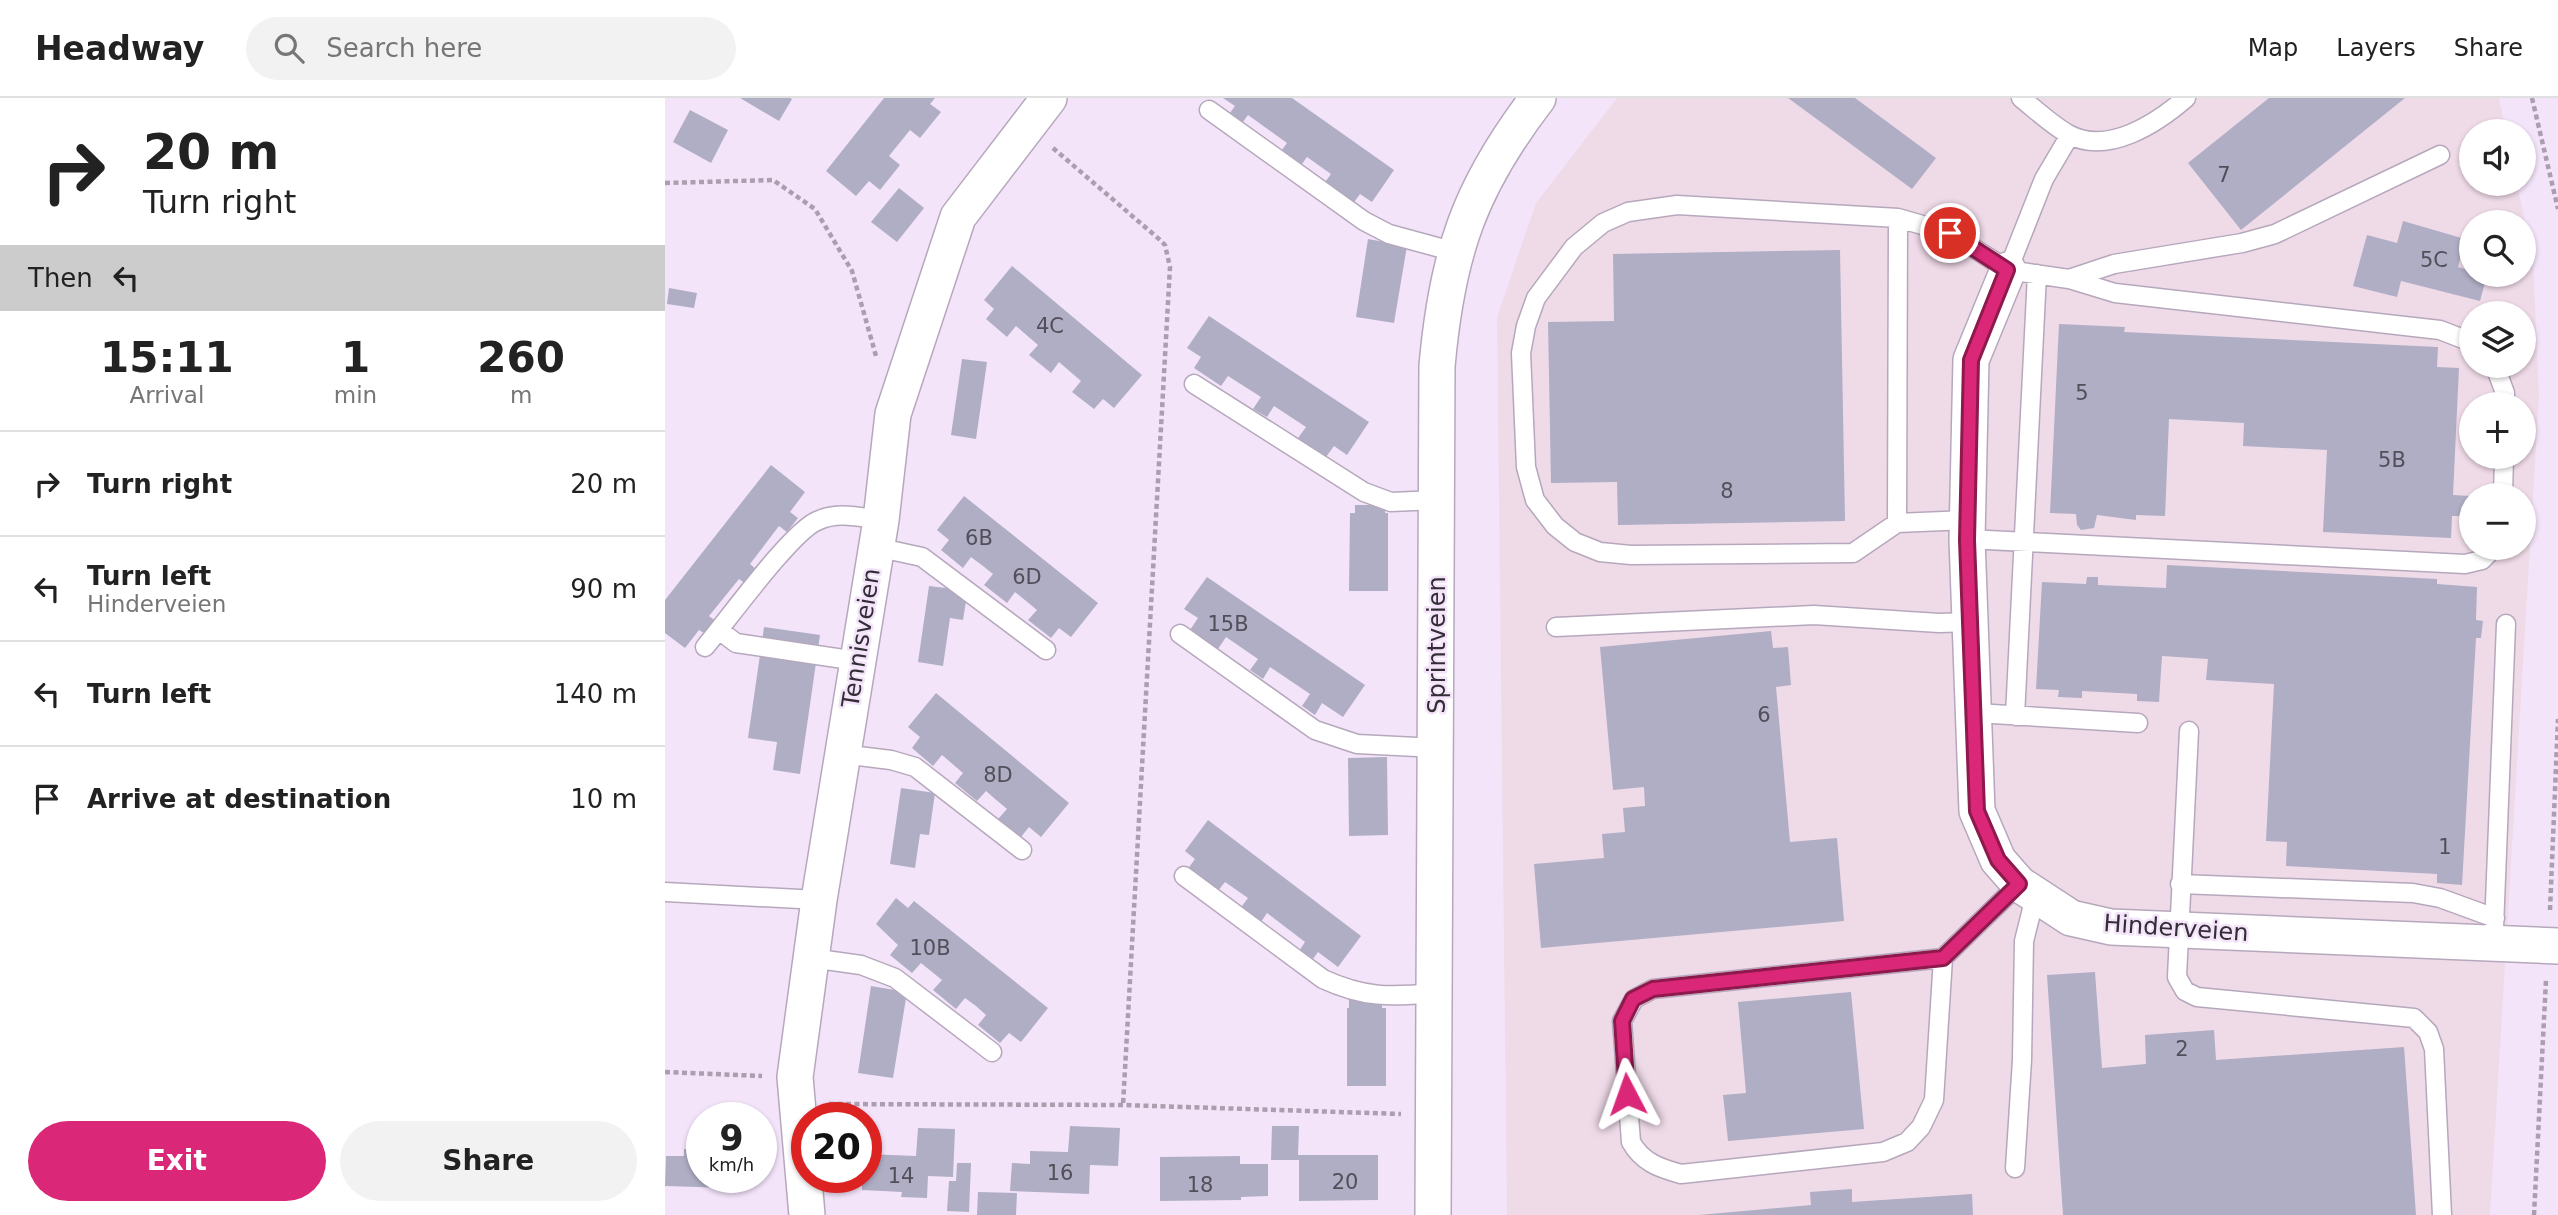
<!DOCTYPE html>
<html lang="en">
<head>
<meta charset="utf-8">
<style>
  :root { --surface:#fff; --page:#f2f2f2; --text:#222; --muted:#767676; --line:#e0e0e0; --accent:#db2777 }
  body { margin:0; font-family:"DejaVu Sans",sans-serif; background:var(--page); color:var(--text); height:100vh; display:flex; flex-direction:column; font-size:26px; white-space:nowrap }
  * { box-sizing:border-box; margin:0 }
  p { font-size:23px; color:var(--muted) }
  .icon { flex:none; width:38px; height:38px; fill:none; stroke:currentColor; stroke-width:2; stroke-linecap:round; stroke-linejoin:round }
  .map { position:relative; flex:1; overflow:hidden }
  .sheet { display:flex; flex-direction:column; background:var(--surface); width:665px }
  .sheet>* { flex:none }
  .hud { background:#fff; color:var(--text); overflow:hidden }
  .tools { position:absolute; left:1794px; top:21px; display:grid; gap:14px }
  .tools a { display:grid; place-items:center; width:77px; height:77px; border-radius:50%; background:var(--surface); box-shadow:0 2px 5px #0004; font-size:35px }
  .speed { position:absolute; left:21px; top:1004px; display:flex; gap:14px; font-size:35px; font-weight:700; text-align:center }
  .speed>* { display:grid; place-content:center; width:91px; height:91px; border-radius:50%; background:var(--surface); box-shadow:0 2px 5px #0004; line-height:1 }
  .speed small { font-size:18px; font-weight:400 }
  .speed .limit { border:10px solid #d22; background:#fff; color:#111 }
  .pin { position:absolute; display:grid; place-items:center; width:60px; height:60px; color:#fff; margin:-30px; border:4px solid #fff; border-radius:50%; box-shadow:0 2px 7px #0007 }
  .me { position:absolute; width:77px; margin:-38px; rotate:356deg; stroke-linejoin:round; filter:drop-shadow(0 0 5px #0008) }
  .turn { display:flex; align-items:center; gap:24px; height:147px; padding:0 28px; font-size:32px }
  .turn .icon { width:91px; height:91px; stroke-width:2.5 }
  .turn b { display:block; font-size:49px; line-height:60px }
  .then { display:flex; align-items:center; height:66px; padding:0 28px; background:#0003; gap:14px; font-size:26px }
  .eta { display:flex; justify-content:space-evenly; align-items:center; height:119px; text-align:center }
  .eta b { font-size:42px; font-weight:800; line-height:49px }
  .primary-button { display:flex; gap:14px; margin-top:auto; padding:14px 28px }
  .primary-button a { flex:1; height:80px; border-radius:42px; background:var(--accent); color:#fff; font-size:28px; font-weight:800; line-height:80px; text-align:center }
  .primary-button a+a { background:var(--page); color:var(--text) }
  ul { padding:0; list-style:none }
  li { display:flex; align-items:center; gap:21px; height:105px; padding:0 28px; border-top:2px solid var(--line) }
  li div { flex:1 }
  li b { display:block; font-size:26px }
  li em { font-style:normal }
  header { display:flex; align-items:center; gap:42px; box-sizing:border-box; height:98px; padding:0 35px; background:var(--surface); border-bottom:2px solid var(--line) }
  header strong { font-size:33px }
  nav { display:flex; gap:38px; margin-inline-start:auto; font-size:24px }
  .search { width:490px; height:63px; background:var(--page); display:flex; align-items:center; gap:18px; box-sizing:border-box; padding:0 24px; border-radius:38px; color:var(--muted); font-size:26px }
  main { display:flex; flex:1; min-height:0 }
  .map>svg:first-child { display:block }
</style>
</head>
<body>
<header>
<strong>Headway</strong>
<div class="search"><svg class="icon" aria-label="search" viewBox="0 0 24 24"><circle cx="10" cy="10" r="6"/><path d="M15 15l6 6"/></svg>Search here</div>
<nav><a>Map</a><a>Layers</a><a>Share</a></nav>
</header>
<main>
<section class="sheet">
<div class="hud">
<div class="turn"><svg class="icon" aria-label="right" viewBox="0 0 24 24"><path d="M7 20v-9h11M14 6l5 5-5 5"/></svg><div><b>20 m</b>Turn right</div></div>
<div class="then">Then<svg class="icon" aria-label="left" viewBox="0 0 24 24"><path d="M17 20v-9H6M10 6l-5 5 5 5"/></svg></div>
</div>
<div class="eta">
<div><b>15:11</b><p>Arrival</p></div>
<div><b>1</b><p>min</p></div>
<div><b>260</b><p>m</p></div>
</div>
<ul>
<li><svg class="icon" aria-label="right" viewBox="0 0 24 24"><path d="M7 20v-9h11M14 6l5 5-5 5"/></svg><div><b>Turn right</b></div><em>20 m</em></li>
<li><svg class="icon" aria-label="left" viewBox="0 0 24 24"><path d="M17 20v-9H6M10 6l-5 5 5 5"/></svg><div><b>Turn left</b><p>Hinderveien</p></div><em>90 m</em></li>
<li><svg class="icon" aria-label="left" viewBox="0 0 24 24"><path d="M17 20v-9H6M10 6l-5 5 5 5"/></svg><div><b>Turn left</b></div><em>140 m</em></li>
<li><svg class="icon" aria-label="arrive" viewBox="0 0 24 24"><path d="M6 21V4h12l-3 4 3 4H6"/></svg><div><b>Arrive at destination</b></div><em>10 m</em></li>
</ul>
<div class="primary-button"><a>Exit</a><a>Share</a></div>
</section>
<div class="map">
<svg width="1893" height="1117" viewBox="0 0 1893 1117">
  <rect width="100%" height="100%" fill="#f4e4fa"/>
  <path fill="#efdae8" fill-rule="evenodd" d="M 952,0 L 1834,0 L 1841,33 L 1806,33 L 1806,86 L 1852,86 L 1868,160 L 1874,298 L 1825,1117 L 842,1117 L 832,219 L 871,105 ZM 1806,124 L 1858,124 L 1858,177 L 1806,177 ZM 1806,215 L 1858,215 L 1858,268 L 1806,268 ZM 1806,306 L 1858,306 L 1858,359 L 1806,359 ZM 1806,397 L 1858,397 L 1858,450 L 1806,450 Z"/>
  <path fill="#afaec5" d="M 75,0 L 125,0 L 127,1 L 114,23 Z
    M 219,0 L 270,0 L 265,6 L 276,14 L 255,40 L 245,32 L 224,58 L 235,67 L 215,92 L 204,83 L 191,98 L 161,73 Z
    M 558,0 L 627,0 L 729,72 L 707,104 L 695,96 L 687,107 L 658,87 L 666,76 L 642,59 L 634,70 L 614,56 L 622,45 L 583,17 L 575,28 L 562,19 L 570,8 Z
    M 1123,0 L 1190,0 L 1271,60 L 1247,91 Z
    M 1604,0 L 1740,0 L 1576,132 L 1523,65 Z
    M 25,12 L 63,32 L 46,65 L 8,44 Z
    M 234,90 L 259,110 L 232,144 L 206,124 Z
    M 1738,123 L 1800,141 L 1793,169 L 1806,173 L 1806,177 L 1822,177 L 1815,203 L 1736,183 L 1732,199 L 1688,188 L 1702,137 L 1732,145 Z
    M 703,141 L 742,148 L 729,225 L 691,219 Z
    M 1175,152 L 1180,423 L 953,427 L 952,384 L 886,385 L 883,224 L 949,223 L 948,156 Z
    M 347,168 L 477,277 L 449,310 L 438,301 L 429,311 L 407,294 L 416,283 L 394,264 L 386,275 L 364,257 L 373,247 L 351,228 L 342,239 L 321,221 L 329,211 L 319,202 Z
    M 4,190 L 32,195 L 29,210 L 2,206 Z
    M 544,218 L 704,324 L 682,357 L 669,348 L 661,359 L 633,340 L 641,329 L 609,308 L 602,319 L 588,311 L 596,299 L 563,278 L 556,288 L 529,270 L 536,259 L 522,250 Z
    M 1394,226 L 1460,229 L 1459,234 L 1773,249 L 1772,269 L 1794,270 L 1788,397 L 1805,398 L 1804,418 L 1787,418 L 1786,440 L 1658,434 L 1662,352 L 1578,348 L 1579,325 L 1504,321 L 1500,418 L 1471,417 L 1471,422 L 1432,417 L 1429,430 L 1416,432 L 1412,427 L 1411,416 L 1385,415 Z
    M 297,261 L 322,264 L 311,341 L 286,337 Z
    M 106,367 L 140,394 L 125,414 L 133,420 L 122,434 L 114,428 L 85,466 L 92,472 L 81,486 L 74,481 L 44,518 L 52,524 L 42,537 L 34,532 L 20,550 L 0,535 L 0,502 Z
    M 299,398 L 433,505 L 406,539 L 394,530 L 386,540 L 363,522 L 372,512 L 350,494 L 342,505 L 319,487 L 328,476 L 318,468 L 306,459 L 298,470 L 276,452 L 284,442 L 272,432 Z
    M 690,407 L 720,407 L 720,415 L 723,415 L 723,493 L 684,493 L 685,415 L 690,415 Z
    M 1502,467 L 1772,481 L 1772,486 L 1812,489 L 1811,522 L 1818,523 L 1816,540 L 1811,540 L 1797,787 L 1772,785 L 1772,776 L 1621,768 L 1622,744 L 1601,743 L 1609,586 L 1541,582 L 1543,561 L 1497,558 L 1494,604 L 1472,603 L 1472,596 L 1417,593 L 1417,600 L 1393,599 L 1394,592 L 1371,591 L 1377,484 L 1421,486 L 1422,479 L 1433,479 L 1433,487 L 1501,490 Z
    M 542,479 L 700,587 L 678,619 L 657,605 L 650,617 L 637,608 L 645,596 L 605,569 L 598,581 L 585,572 L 593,561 L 561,539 L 553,551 L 525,532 L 533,520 L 519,511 Z
    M 264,488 L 289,491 L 289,495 L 302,497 L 298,522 L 285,520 L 278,568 L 253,564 Z
    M 99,529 L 155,537 L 135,676 L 108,672 L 112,644 L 83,640 Z
    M 1106,533 L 1108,550 L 1123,549 L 1126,587 L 1111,589 L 1125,744 L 1172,740 L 1179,823 L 876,850 L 869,766 L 939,760 L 937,736 L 960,734 L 958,710 L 980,708 L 979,689 L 948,692 L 935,549 Z
    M 271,595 L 404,705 L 376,739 L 364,729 L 356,739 L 333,721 L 342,711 L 329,700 L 321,693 L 312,703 L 290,685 L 298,675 L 277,657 L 268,668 L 247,650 L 255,639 L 243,629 Z
    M 722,659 L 723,737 L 684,738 L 683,660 Z
    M 236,690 L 270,695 L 264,737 L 255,736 L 250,770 L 225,766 Z
    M 543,722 L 696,838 L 673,869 L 653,854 L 645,865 L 632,856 L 640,844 L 602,815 L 594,827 L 574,812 L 583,800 L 560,784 L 552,794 L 522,772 L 530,761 L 520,753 Z
    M 231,800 L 243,810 L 249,803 L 383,910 L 356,944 L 344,935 L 335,945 L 313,927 L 321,917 L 311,908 L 300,900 L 291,911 L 268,892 L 277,882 L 256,865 L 247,875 L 225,857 L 233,847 L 211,826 Z
    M 1430,874 L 1437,970 L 1481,966 L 1480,937 L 1549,932 L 1551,962 L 1739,949 L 1751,1117 L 1398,1117 L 1382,877 Z
    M 206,888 L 242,894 L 228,980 L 193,975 Z
    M 1186,894 L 1199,1031 L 1063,1043 L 1058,997 L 1081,995 L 1073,904 Z
    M 684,902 L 717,902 L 717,910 L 721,910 L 721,988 L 682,988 L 682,910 L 684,910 Z
    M 405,1028 L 455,1030 L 453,1068 L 425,1067 L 424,1096 L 345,1093 L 347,1065 L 365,1066 L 365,1053 L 403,1054 Z
    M 607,1028 L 634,1028 L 633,1057 L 713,1057 L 713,1102 L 634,1103 L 634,1062 L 606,1062 Z
    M 253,1030 L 290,1031 L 288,1079 L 263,1078 L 262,1100 L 236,1099 L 237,1094 L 197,1092 L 197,1080 L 201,1080 L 201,1056 L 251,1058 Z
    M 19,1051 L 37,1052 L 37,1080 L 65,1080 L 64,1090 L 0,1088 L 1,1058 L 19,1058 Z
    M 575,1058 L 575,1066 L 603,1066 L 603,1098 L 576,1099 L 576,1102 L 495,1103 L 495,1059 Z
    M 292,1065 L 306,1065 L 304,1114 L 282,1113 L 284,1083 L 291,1083 Z
    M 1187,1091 L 1187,1104 L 1307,1096 L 1308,1117 L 1034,1117 L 1146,1107 L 1145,1094 Z
    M 313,1094 L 352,1095 L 351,1117 L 312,1117 Z"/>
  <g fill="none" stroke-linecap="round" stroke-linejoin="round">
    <g stroke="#b6a8bc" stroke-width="21">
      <path id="service" d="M 1356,0 C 1371,12 1387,27 1403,36 C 1443,58 1492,25 1521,0
        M 544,12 L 699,123 L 724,136 L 790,154
        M 1343,172 L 1379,81 L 1405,37
        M 1404,181 L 1449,166 L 1577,145 L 1610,136 L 1775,57
        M 1830,268 L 1840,295 L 1840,306
        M 529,286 L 699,394 L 726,404 L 772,402
        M 1838,397 L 1839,359
        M 1302,422 L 1232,425 L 1188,455 L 966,457 L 935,454 L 910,444 L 890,428 L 870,402 L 861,369 L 856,255 L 861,228 L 871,200 L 909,149 L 938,125 L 963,114 L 1012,107 L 1233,120 L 1285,135 L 1343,172 L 1404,181 L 1450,195 L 1775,232 L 1806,244
        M 1232,425 L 1233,120
        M 1302,441 L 1800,466 L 1817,462 L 1829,450
        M 211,449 L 257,459 L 381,552
        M 891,529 L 1149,517 L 1274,525 L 1306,524
        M 54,532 L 71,545 L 192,563
        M 515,536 L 650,632 L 692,646 L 772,650
        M 40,549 C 62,523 126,434 152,423 C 172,413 194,419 216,422
        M 1311,615 L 1473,625
        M 1350,618 L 1372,176
        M 1524,633 L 1512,879 L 1520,893 L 1532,899 L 1749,920 L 1763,934 L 1769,951 L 1777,1117
        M 177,656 L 226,662 L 250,669 L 357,752
        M 519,778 L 658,881 C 699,900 725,899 770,895
        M 1515,786 L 1748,795 L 1775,800 L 1830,820
        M 0,794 L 154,802
        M 1829,830 L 1841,526
        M 146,860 L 196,867 L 230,880 L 327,954
        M 1278,860 L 1269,1002 L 1256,1029 L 1242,1044 L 1218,1054 L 1016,1076 C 994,1070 977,1064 966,1044 L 957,923 L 969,901 L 988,891 L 1278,860 L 1354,786
        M 1350,1070 L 1357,962 L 1359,843 L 1370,799"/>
    </g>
    <g stroke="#b6a8bc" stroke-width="38">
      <path id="minor" d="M 1343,172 L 1306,262 L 1302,441 L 1312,713 L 1333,762 L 1354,786 L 1406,820 L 1446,829 L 1893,848
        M 142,1117 L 130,979 L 154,802 L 216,422 L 228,316 L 293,119 L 384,0
        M 768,1117 L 772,268 C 782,156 804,90 873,0"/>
    </g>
    <path stroke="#aa9eaf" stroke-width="4.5" stroke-dasharray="5 3.5" stroke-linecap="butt" d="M 1867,0 L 1893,111
      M 388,50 L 494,141 L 500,147 L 505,169 L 458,1007
      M 0,85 L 108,82 L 150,111 L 187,173 L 211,258
      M 1885,812 L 1893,621
      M 0,974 L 97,978
      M 164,1006 L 458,1007 L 736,1016
      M 1869,1117 L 1881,882"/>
    <use href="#service" stroke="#fff" stroke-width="18"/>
    <use href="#minor" stroke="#fff" stroke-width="35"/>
  </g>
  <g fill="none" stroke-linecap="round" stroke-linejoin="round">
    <g stroke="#8e194d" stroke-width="18">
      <path id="route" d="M 962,996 L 957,923 L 968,901 L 988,891 L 1278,860 L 1354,786 L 1333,762 L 1312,713 L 1302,442 L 1306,262 L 1342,172 L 1285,135"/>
    </g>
    <use href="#route" stroke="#db2777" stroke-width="12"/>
  </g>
  <g text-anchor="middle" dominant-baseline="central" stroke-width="5" stroke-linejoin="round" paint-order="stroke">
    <g font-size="21" fill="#524e5a">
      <text x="1559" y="77">7</text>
      <text x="1769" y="162">5C</text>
      <text x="385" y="228">4C</text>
      <text x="1417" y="295">5</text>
      <text x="1727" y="362">5B</text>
      <text x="1062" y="393">8</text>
      <text x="314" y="440">6B</text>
      <text x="362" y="479">6D</text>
      <text x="563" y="526">15B</text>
      <text x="1099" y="617">6</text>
      <text x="333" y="677">8D</text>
      <text x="1780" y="749">1</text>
      <text x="265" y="850">10B</text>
      <text x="1517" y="951">2</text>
      <text x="395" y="1075">16</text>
      <text x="236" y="1078">14</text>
      <text x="680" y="1084">20</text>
      <text x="535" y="1087">18</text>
    </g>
    <g font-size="24" fill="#332e36" stroke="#f4e4fa">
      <text transform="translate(196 540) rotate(-81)">Tennisveien</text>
      <text transform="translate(772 547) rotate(-90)">Sprintveien</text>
      <text transform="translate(1511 830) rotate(4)">Hinderveien</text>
    </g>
  </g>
</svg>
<div class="tools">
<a><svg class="icon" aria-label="sound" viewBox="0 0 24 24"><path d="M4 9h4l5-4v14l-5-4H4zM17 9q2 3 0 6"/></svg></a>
<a><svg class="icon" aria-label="search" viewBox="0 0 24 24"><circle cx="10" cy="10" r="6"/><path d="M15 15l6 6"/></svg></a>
<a><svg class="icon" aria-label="layers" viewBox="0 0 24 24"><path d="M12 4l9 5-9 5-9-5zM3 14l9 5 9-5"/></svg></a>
<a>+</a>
<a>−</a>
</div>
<div class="speed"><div>9<small>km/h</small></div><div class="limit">20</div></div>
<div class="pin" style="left:1285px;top:135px;background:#d93025"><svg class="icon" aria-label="arrive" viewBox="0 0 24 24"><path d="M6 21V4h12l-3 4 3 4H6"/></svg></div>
<svg class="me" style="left:962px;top:996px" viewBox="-20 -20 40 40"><path d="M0-17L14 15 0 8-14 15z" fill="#db2777" stroke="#fff" stroke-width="4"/></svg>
</div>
</main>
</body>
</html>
